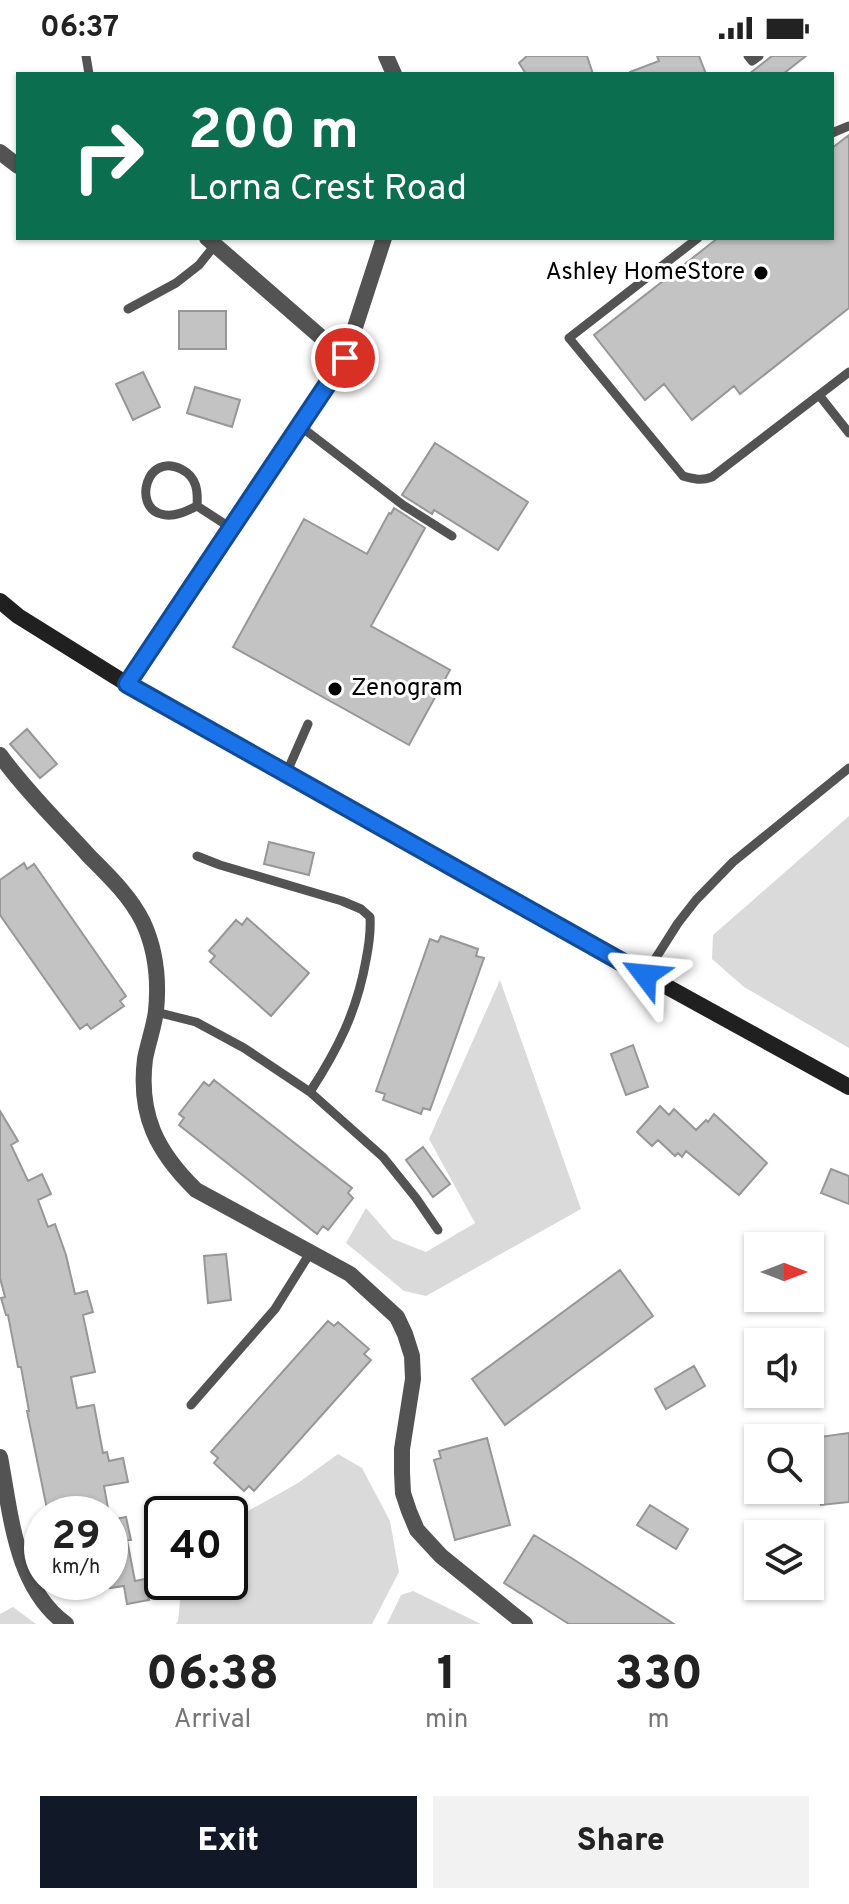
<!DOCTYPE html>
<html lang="en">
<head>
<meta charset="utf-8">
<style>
  :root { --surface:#fff; --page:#f2f2f2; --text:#222; --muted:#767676; --accent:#111827 }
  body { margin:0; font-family:Overpass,sans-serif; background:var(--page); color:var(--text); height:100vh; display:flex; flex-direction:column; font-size:30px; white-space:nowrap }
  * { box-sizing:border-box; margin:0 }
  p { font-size:26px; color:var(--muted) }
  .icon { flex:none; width:44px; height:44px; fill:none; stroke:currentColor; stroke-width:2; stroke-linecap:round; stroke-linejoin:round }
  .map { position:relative; height:1568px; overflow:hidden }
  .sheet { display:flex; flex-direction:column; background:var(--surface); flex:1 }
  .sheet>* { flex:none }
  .banner { position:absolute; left:16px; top:16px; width:818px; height:168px; border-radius:0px; box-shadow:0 2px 6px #0004; background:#0b6e4f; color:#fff; overflow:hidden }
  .needle { width:52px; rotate:90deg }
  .buttons { position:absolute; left:744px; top:1176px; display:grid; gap:16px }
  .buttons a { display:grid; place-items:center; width:80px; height:80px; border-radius:0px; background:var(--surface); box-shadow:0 2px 6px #0004; font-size:40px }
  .speed { position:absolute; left:24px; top:1440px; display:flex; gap:16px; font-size:40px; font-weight:700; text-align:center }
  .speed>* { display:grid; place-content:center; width:104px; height:104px; border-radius:50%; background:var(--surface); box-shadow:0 2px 6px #0004; line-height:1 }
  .speed small { font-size:20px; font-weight:400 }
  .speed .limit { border:4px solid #111; border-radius:12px; background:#fff; color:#111 }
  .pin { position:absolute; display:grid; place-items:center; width:68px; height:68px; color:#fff; margin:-34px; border:4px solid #fff; border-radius:50%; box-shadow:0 2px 8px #0007 }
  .me { position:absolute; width:88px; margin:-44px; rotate:299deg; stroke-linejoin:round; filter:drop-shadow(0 0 6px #0008) }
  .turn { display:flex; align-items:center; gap:28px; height:168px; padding:0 40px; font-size:36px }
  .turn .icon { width:104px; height:104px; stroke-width:2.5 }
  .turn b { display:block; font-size:56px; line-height:68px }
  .eta { display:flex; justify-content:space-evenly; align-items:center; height:136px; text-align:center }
  .eta b { font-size:48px; font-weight:800; line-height:56px }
  .action { display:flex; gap:16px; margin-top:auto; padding:16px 40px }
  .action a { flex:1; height:92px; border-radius:0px; background:var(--accent); color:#fff; font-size:32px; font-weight:800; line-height:92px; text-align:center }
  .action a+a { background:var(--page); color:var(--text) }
  .status { display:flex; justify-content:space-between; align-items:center; height:56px; padding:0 40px; background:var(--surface); direction:ltr }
  .status svg { height:22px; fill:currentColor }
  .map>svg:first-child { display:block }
</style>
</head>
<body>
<div class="status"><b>06:37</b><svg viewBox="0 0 49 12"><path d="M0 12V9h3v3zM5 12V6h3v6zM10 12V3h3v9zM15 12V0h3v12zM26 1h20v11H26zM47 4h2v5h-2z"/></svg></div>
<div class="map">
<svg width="849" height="1568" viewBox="0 0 849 1568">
  <rect width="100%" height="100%" fill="#fff"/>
  <path fill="#dadada" d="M 849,760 L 849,992 L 744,931 L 712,903 L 713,879 Z
    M 500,924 L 581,1153 L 426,1240 L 404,1235 L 346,1187 L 366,1152 L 393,1183 L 426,1196 L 475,1167 L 429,1083 Z
    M 338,1398 L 362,1412 L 390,1465 L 399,1516 L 372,1568 L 176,1568 L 178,1565 L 182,1526 L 230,1526 L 230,1458 L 241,1459 L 298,1427 Z
    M 413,1535 L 481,1568 L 387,1568 L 401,1539 Z
    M 13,1551 L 36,1568 L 0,1568 L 0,1558 Z"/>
  <path fill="#c3c3c3" stroke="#979797" stroke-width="2" d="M 527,0 L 587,0 L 593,18 L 526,18 L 519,7 Z
    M 657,0 L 699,0 L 706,18 L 630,18 L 630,16 L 659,5 Z
    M 772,0 L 806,0 L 783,18 L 749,18 Z
    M 849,79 L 849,252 L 740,338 L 734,330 L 692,364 L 664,328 L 645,344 L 594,279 L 718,182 L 832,182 L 832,92 Z
    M 179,255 L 226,255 L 226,293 L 179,293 Z
    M 143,316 L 160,351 L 133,364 L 116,328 Z
    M 195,331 L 240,344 L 232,371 L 187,357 Z
    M 435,387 L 528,446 L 498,494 L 434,454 L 432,458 L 402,439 Z
    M 394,452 L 425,472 L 371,570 L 450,614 L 409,689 L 233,591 L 304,463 L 367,498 L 389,457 L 391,458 Z
    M 27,673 L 57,708 L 40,722 L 10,688 Z
    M 269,786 L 314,797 L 309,819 L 264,808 Z
    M 24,807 L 27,813 L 34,808 L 126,940 L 120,945 L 124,950 L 91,973 L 87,968 L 80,973 L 0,859 L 0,824 Z
    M 247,862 L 309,917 L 271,960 L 210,906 L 215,900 L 209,895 L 236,864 L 242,869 Z
    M 441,880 L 478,893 L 476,900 L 484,902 L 430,1054 L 423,1052 L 421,1058 L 383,1044 L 385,1038 L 376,1035 L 430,883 L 438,886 Z
    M 633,989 L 648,1031 L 626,1039 L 611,998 Z
    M 214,1024 L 352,1132 L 348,1137 L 353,1142 L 328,1174 L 323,1170 L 317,1178 L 179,1069 L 184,1062 L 179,1058 L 204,1026 L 209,1030 Z
    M 660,1050 L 669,1059 L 674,1053 L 696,1074 L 706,1064 L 708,1066 L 714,1058 L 767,1107 L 739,1139 L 686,1095 L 682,1101 L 678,1097 L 675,1100 L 658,1084 L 652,1090 L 637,1076 Z
    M 0,1055 L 18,1085 L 11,1089 L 28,1125 L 42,1118 L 51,1138 L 38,1144 L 48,1171 L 55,1168 L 66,1199 L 75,1238 L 87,1235 L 93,1256 L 83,1259 L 95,1316 L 71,1321 L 77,1352 L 94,1349 L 103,1397 L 107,1396 L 109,1405 L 123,1402 L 128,1426 L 104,1430 L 109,1458 L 48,1458 L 27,1355 L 29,1355 L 21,1311 L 18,1311 L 8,1259 L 6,1259 L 1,1242 L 5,1241 L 0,1222 Z
    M 423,1091 L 450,1128 L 433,1141 L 406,1104 Z
    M 831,1113 L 849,1120 L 849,1148 L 821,1137 Z
    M 226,1198 L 231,1244 L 208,1247 L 204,1200 Z
    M 620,1214 L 653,1260 L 505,1369 L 472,1323 Z
    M 328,1265 L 334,1270 L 338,1266 L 369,1293 L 364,1298 L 371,1304 L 254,1435 L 249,1430 L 244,1435 L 214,1407 L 218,1402 L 211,1396 Z
    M 694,1310 L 705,1330 L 666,1353 L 655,1333 Z
    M 849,1377 L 849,1446 L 821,1449 L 819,1440 L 816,1440 L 810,1397 L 810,1392 L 813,1392 L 812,1382 Z
    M 487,1382 L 510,1469 L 455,1484 L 434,1404 L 441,1402 L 439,1395 Z
    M 650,1449 L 688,1473 L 676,1493 L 637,1469 Z
    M 126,1461 L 131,1484 L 127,1484 L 135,1525 L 145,1523 L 149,1544 L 127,1548 L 124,1530 L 110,1532 L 110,1464 Z
    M 534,1479 L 573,1503 L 674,1568 L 569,1568 L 550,1556 L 504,1527 Z"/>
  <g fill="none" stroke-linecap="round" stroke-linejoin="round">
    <path stroke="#535353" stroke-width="9" d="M 86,0 L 89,18
      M 748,0 L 752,5 L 759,0
      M 832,77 L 849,70
      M 698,182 L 569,282 L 683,420 C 694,423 701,425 712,421 L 849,316
      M 128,253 L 176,227 L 199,209 L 215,189
      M 819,339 L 849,377
      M 300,370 L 403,449 L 452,480
      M 197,450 C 198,435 197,421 181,413 C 146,396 133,451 161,458 C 173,462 187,455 197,450 L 231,472
      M 286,718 L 308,668
      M 645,919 L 678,867 L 696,844 L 733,806 L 849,712
      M 156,956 L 196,966 L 244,992 L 310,1036 C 338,993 357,955 366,904 C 369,889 371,876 370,861 L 361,853 L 342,845 L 220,809 L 197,800
      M 310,1036 L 383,1101 L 416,1142 L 438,1174
      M 191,1349 L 275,1253 L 310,1197"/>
    <path stroke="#535353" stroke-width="16" d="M 386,0 L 394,18
      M 0,96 L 18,110
      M 207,182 L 345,302
      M 127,628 L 345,302 L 384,182
      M 0,699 C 26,735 59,767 89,800 C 109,820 130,840 143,866 C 156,894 159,925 156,955 C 154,971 148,987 145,1003 C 138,1059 157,1096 196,1134 L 350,1218 L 397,1261 L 405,1278 L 412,1300 L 413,1323 L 402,1393 L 402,1417 L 403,1437 L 409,1455 L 417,1474 L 441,1500 L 525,1568
      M 0,1401 C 11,1458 15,1531 66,1568"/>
    <path stroke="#202020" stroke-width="16" d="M 0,545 L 18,560 L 127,628 L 544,863 L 849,1031"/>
  </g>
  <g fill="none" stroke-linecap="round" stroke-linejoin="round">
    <g stroke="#114b97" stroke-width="20">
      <path id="route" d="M 345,302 L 127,628 L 645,919"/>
    </g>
    <use href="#route" stroke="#1a73e8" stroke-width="14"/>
  </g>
  <g fill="#000" stroke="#fff" stroke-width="3">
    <circle cx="761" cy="217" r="8"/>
    <circle cx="335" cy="633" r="8"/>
  </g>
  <g text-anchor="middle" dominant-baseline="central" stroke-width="6" stroke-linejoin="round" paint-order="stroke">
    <g font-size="24" fill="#000" stroke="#fff" text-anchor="end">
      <text x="745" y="217">Ashley HomeStore</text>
      <text x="351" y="633" text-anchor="start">Zenogram</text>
    </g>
  </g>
</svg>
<div class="buttons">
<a><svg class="needle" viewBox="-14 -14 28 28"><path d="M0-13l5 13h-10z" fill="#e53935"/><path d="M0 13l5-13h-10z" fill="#767676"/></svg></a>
<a><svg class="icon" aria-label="sound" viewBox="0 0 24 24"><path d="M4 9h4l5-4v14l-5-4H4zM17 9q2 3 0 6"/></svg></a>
<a><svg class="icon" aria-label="search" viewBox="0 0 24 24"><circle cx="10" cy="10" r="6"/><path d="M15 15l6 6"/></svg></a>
<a><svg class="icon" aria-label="layers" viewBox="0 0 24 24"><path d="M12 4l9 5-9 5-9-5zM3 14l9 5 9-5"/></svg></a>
</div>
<div class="speed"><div>29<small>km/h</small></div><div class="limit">40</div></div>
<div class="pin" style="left:345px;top:302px;background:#d93025"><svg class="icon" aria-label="arrive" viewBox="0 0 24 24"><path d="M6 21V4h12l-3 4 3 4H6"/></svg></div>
<svg class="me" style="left:645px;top:919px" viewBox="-20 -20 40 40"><path d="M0-17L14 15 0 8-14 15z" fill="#1a73e8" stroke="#fff" stroke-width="4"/></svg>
<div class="banner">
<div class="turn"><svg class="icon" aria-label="right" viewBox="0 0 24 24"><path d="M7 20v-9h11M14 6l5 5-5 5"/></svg><div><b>200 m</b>Lorna Crest Road</div></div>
</div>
</div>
<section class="sheet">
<div class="eta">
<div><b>06:38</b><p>Arrival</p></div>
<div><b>1</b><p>min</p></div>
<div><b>330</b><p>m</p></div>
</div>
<div class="action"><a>Exit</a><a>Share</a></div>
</section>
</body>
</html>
